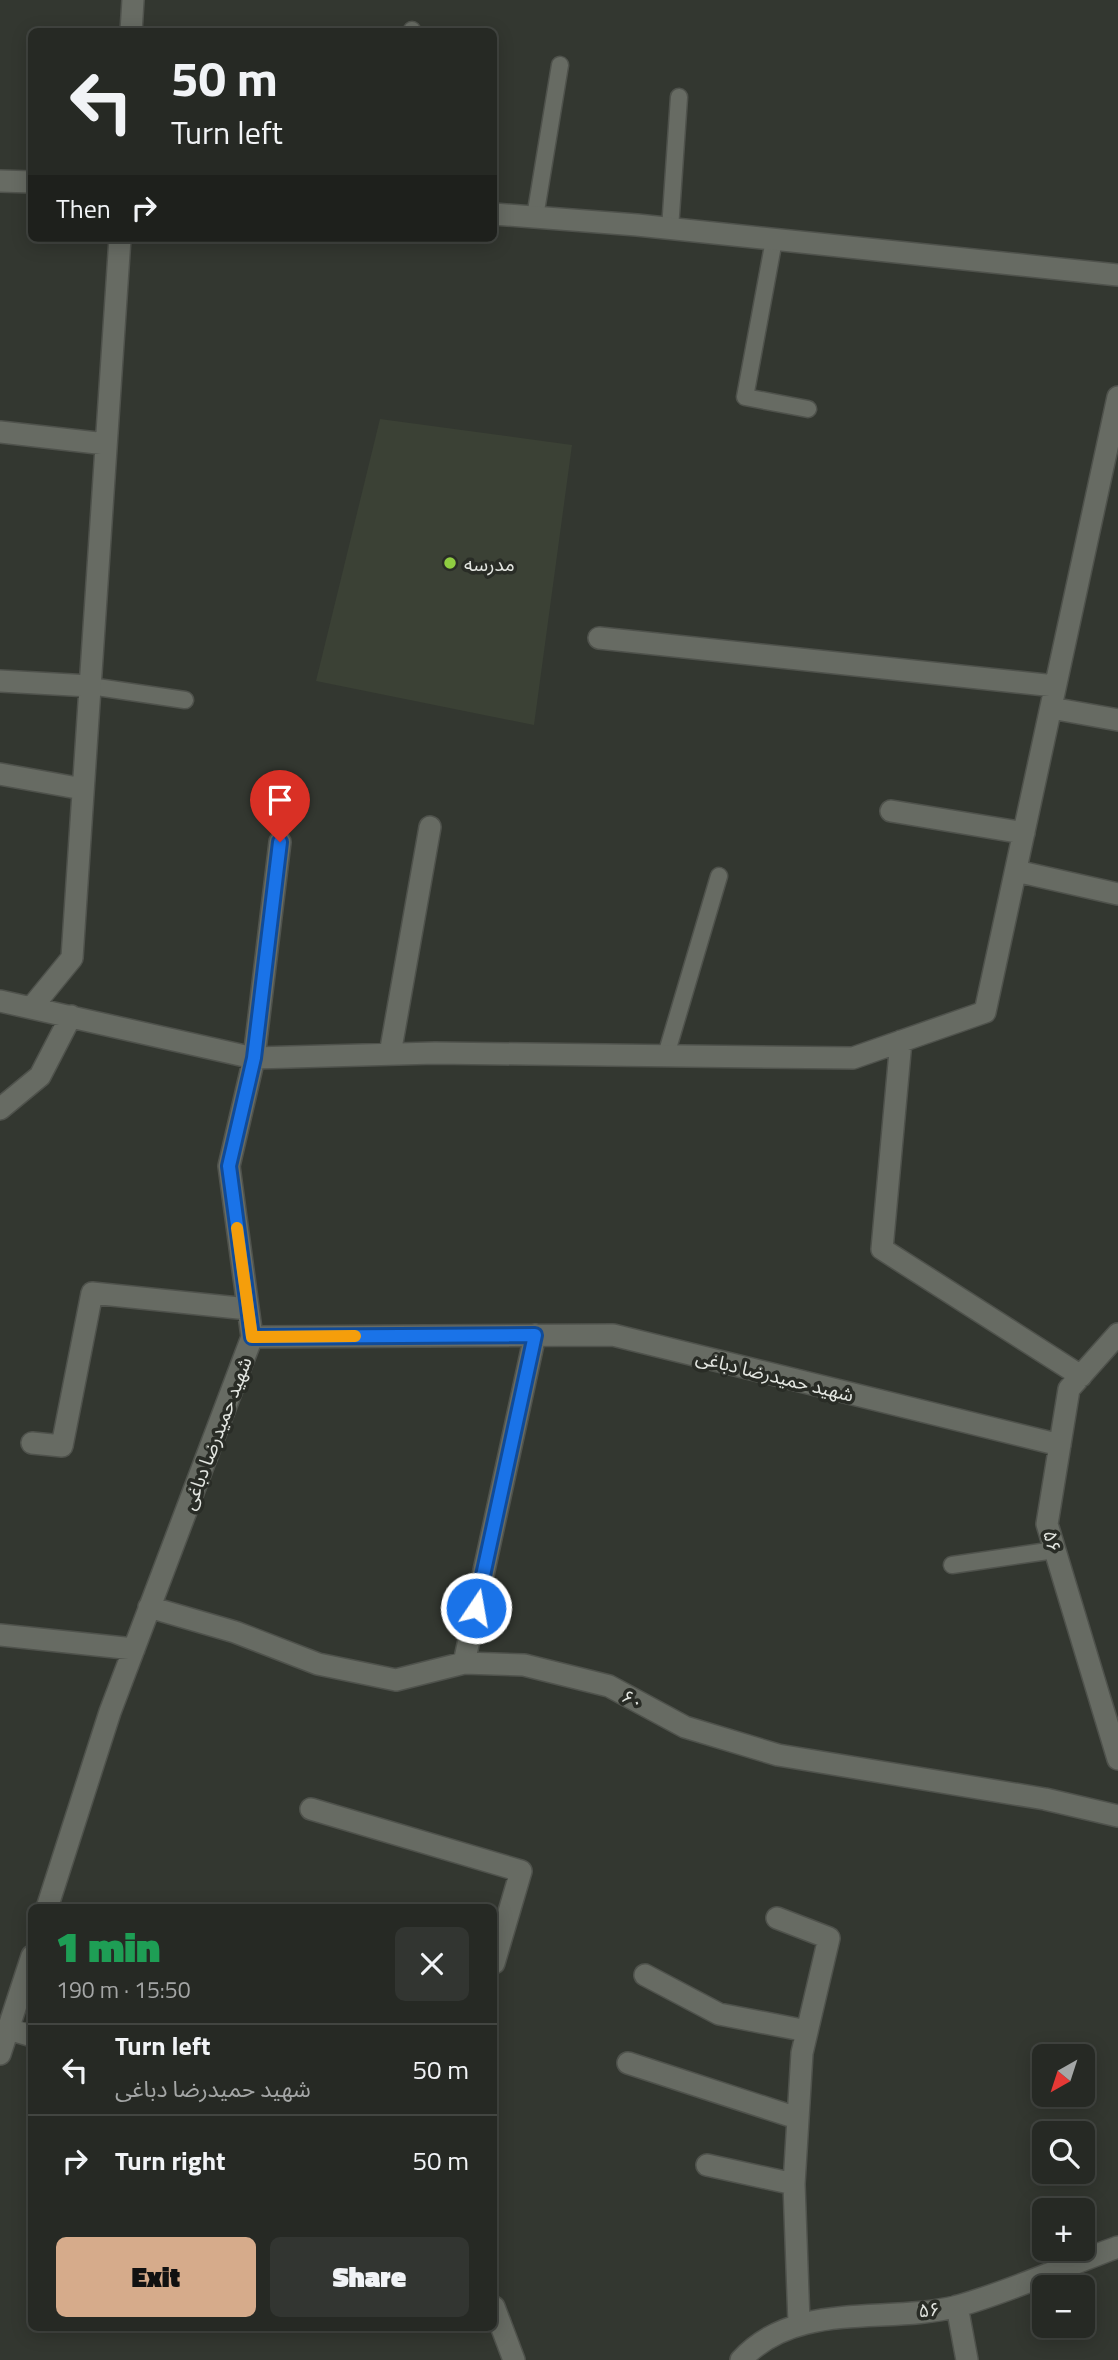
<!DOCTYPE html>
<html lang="en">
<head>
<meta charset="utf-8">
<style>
  :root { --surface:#262924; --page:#323531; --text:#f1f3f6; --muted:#a4a6a6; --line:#424541; --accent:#d6ab8b }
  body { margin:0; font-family:"Titillium Web","Noto Sans Arabic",sans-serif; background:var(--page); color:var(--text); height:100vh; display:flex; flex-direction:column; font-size:26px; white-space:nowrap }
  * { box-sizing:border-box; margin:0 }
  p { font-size:23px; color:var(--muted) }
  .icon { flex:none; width:38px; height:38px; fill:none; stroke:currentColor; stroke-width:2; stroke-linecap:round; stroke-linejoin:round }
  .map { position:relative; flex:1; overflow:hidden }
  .side { position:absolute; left:28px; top:1904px; width:469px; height:427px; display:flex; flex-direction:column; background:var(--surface); border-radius:10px; box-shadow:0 4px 18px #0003,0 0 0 2px var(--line) }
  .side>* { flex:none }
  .top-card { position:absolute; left:28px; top:28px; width:469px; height:214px; border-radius:10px; box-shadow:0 4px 18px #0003,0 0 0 2px var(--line); background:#262924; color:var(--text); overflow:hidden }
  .needle { width:46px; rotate:219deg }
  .buttons { position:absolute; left:1032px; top:2044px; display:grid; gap:14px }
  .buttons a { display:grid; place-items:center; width:63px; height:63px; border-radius:10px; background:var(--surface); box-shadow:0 4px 18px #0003,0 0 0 2px var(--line); font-size:35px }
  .pin { position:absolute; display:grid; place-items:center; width:60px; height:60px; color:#fff; margin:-72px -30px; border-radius:50% 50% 50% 0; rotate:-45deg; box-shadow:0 0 7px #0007 }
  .pin .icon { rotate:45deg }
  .me { position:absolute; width:77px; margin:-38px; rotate:12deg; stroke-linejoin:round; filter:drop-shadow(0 0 5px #0008) }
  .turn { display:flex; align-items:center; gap:24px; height:147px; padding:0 28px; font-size:32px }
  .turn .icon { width:91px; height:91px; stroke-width:2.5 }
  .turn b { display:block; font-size:49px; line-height:60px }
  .then { display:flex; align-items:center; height:66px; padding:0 28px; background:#0003; gap:14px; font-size:26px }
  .round { display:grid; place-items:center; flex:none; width:74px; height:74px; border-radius:10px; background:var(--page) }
  .summary { display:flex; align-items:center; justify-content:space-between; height:119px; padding:0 28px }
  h1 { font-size:42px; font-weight:800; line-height:52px; color:#1e9e55 }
  .action { display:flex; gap:14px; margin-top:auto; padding:14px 28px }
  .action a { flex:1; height:80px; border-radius:10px; background:var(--accent); color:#111; font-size:28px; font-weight:800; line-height:80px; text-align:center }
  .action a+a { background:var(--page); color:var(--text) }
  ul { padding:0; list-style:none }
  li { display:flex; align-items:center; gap:21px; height:91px; padding:0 28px; border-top:2px solid var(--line) }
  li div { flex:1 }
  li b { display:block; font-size:26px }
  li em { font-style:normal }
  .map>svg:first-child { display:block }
</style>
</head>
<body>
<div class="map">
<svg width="1118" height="2360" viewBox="0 0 1118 2360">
  <rect width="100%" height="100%" fill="#333730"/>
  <path fill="#3b4135" d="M 380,419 L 572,445 L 534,725 L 316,681 Z"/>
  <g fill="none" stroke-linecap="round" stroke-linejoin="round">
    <g stroke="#4f524c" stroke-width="19">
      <path id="service" d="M 412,32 L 412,30
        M 535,217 L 560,65
        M 670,229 L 679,97
        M 774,240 L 745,397 L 808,409
        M 90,686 L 185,700
        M 666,1055 L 719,876
        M 952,1565 L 1055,1550"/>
    </g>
    <g stroke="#4f524c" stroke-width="24">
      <path id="minor" d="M 131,32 L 133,0
        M 0,181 L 32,182
        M 494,214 L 637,225 L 1118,275
        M 0,432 L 106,444
        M 599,638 L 1055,686
        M 0,681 L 90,686
        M 1051,708 L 1118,720
        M 0,774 L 83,789
        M 891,811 L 1024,833
        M 1016,871 L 1118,894
        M 0,1001 L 254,1058 L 280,842
        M 32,1007 L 72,958 L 120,238
        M 901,1041 L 882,1249 L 1081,1376
        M 390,1054 L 430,827
        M 0,1109 L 40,1076 L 71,1016
        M 1118,1334 L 1069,1389 L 1047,1524 L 1118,1759
        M 252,1337 L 229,1166 L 254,1058 L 435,1053 L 853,1058 L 985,1012 L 1118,397
        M 32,1443 L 62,1446 L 92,1293 L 248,1309
        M 149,1607 L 235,1632 L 318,1664 L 396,1680 L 464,1663 L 524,1665 L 609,1686 L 685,1727 L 778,1755 L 1045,1799 L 1118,1816
        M 0,1635 L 134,1649
        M 464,1663 L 535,1335
        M 311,1809 L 521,1871 L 494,1963
        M 47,1908 L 110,1712 L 252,1337 L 613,1335 L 1060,1445
        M 777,1918 L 829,1938 L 802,2053 L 794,2184 L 799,2323
        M 645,1975 L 719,2014 L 807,2031
        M 8,2029 L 32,2036
        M 0,2054 L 32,1956
        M 628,2063 L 797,2118
        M 707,2165 L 794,2184
        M 957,2306 L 967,2360
        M 494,2307 L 514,2360
        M 741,2360 C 797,2299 887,2325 958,2306 C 1012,2291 1065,2266 1118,2247"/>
    </g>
    <use href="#service" stroke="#676b63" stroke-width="16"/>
    <use href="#minor" stroke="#676b63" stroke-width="21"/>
  </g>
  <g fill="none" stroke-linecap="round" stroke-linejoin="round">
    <g stroke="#114b97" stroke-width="18">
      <path id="route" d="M 280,842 L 254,1058 L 229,1166 L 252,1337 L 535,1335 L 476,1608"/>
    </g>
    <use href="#route" stroke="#1a73e8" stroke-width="12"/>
    <path stroke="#f59e0b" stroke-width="12" d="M 237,1228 L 252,1337 L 355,1336"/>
  </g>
  <circle fill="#8fcd41" stroke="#292c26" stroke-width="2.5" cx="450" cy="563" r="7"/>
  <g text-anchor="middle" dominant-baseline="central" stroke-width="7" stroke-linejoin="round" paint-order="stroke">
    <g font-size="19" fill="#e3e6e1" stroke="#292c26" text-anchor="start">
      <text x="464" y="563">مدرسه</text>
    </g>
    <g font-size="19" fill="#e3e6e1" stroke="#292c26">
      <text transform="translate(775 1375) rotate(14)">شهید حمیدرضا دباغی</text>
      <text transform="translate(216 1433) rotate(-69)">شهید حمیدرضا دباغی</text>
      <text transform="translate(1053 1541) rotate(75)">۵۶</text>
      <text transform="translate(633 1699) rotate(28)">۶۰</text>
      <text transform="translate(929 2309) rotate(-6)">۵۶</text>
    </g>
  </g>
</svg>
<div class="buttons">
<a><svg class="needle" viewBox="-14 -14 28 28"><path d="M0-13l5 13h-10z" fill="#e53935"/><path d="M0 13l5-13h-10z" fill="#a4a6a6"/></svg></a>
<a><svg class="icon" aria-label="search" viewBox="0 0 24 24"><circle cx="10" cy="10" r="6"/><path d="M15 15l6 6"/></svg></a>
<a>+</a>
<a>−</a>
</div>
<div class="pin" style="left:280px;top:842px;background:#d93025"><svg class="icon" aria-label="arrive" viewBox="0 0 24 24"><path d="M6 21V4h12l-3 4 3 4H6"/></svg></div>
<svg class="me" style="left:476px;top:1608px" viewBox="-20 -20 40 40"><circle r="17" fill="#1a73e8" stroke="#fff" stroke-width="3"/><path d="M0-11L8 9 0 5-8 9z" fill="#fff"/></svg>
<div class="top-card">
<div class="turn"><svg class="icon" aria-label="left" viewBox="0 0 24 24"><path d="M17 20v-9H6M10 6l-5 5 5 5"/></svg><div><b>50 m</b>Turn left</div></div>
<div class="then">Then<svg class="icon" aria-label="right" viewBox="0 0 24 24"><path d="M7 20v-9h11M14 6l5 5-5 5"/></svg></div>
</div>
<section class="side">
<div class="summary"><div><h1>1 min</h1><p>190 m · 15:50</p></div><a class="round"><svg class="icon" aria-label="close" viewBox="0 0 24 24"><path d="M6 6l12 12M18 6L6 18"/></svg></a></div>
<ul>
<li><svg class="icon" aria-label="left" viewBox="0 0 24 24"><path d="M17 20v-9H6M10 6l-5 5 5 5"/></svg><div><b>Turn left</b><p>شهید حمیدرضا دباغی</p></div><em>50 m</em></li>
<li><svg class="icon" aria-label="right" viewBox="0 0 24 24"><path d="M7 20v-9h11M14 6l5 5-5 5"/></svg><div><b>Turn right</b></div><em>50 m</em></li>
</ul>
<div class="action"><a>Exit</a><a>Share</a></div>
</section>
</div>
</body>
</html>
